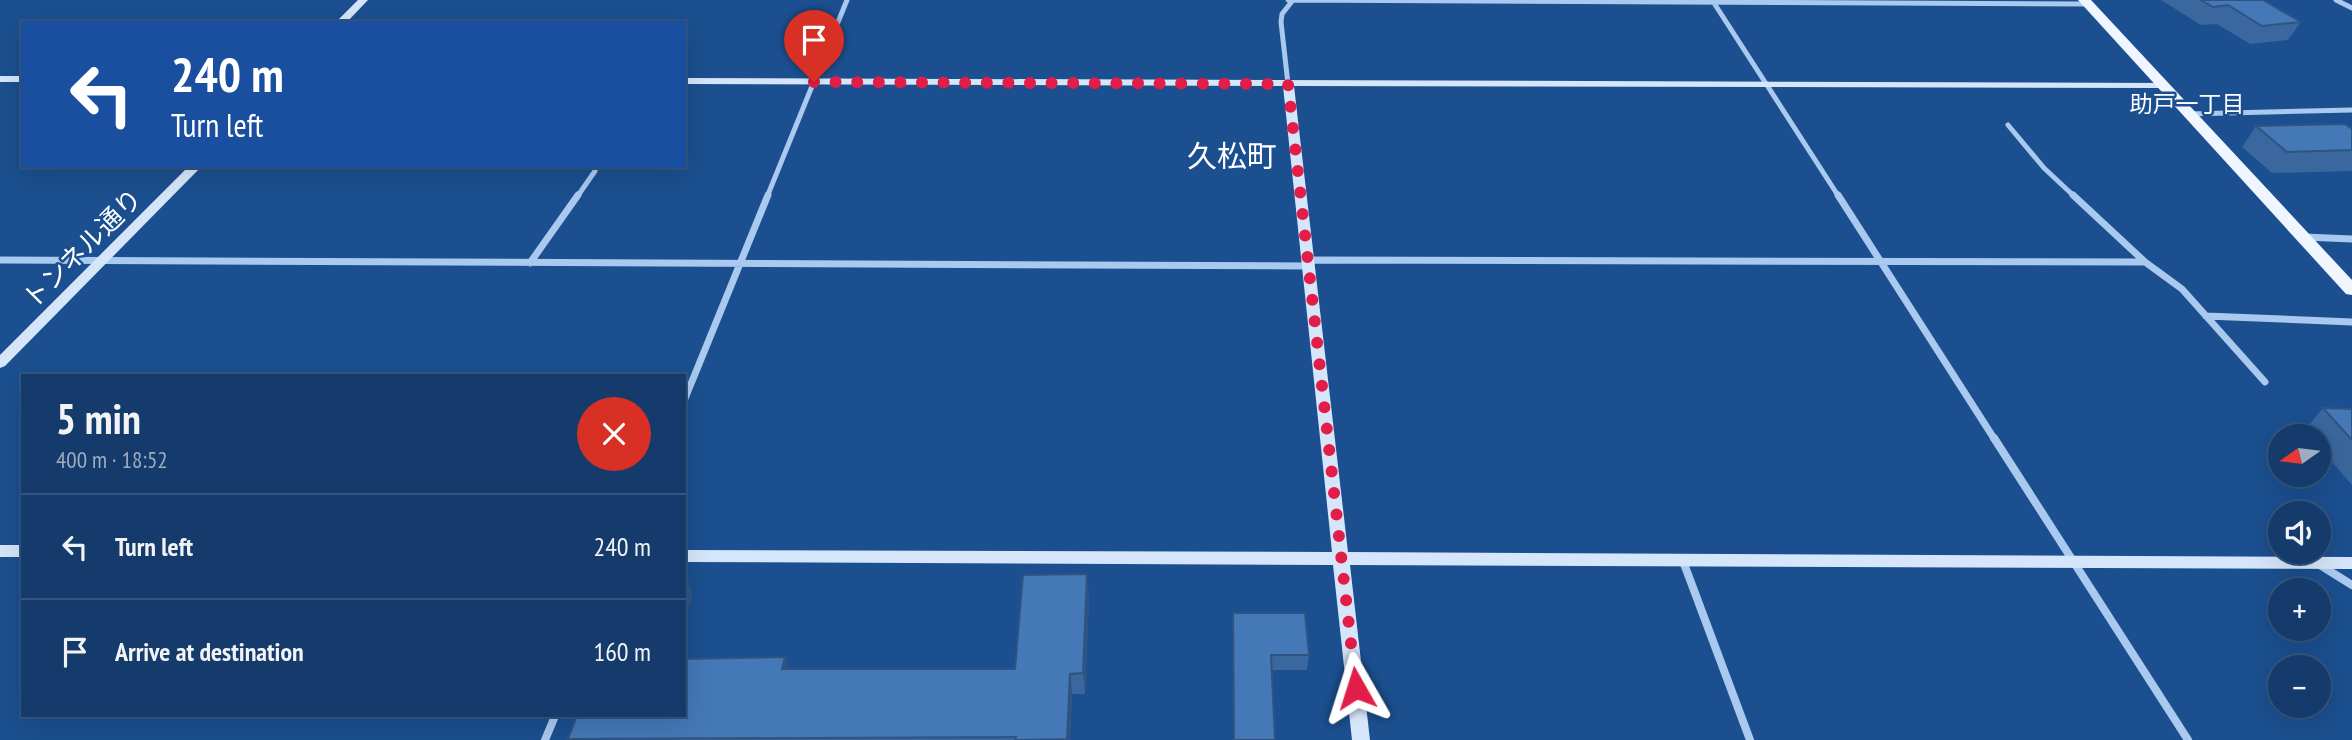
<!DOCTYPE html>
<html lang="en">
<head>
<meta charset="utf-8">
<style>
  :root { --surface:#143b6b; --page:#214673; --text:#f1f3f6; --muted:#9dadc1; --line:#33557e }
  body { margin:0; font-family:"PT Sans Narrow","Noto Sans JP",sans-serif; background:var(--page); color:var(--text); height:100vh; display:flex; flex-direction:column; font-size:26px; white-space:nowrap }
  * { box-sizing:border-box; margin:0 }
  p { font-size:23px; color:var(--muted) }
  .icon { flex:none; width:38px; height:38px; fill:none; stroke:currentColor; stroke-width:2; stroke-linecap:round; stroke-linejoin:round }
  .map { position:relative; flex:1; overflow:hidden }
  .sheet { position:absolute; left:21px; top:374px; width:665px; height:343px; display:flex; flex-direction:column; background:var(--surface); border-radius:0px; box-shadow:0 7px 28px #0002,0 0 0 2px var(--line) }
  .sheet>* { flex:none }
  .hud { position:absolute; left:21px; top:21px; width:665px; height:147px; border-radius:0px; box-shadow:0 7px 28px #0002,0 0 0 2px var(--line); background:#1a4fa0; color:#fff; overflow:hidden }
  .needle { width:46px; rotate:256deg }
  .controls { position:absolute; left:2268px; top:424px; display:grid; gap:14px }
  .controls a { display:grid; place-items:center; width:63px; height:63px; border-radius:50%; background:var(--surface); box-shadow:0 7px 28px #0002,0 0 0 2px var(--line); font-size:35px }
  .pin { position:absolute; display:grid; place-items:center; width:60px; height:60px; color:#fff; margin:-72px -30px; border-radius:50% 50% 50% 0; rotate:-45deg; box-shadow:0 0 7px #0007 }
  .pin .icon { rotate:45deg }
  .me { position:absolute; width:77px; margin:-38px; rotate:354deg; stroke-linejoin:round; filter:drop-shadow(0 0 5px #0008) }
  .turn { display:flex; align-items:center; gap:24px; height:147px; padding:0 35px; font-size:32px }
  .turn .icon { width:91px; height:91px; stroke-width:2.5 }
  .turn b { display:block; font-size:49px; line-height:60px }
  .round { display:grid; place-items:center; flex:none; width:74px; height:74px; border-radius:37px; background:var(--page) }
  .summary { display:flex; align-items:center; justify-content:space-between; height:119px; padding:0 35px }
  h1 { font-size:42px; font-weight:800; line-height:52px }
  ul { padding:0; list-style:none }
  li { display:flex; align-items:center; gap:21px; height:105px; padding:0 35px; border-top:2px solid var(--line) }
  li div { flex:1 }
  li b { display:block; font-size:26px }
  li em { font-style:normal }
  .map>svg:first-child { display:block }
</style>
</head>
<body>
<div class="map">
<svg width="2352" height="740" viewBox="0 0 2352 740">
  <rect width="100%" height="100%" fill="#1b4f8f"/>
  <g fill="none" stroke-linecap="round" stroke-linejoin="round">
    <path stroke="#a9c9ee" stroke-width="5" d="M 1288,0 L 2088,4
      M 2336,0 L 2352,8
      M 1714,3 L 1839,197
      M 1288,84 L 1281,22 L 1282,14 L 1293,0
      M 2188,114 L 2352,110
      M 2008,125 L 2044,168 L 2075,197
      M 577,197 L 595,171
      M 767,197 L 847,0"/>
    <path stroke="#a9c9ee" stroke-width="7" d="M 1838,195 L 1995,440
      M 2073,195 L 2145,262 L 2182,289 L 2265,382
      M 2304,237 L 2352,239
      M 0,260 L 1307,266
      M 1306,260 L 2145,262
      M 530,263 L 578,195
      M 2206,316 L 2352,322
      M 684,401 L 768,195"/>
    <path stroke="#a9c9ee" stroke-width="8" d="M 1994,438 L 2188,740
      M 1683,561 L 1750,740
      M 2320,565 L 2352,585
      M 545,740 L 555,716"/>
    <path fill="#d6e6fa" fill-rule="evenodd" d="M 358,0 L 368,0 L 346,23 L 335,23 Z
      M 0,76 L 23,76 L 23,82 L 0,82 Z
      M 684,78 L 2166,83 L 2167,85 L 2162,88 L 1294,86 L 1348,552 L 2352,557 L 2352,569 L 1350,565 L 1370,740 L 1352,740 L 1333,565 L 684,562 L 684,550 L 1332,552 L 1283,86 L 684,84 Z
      M 189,166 L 202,166 L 5,366 L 0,368 L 0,355 Z
      M 0,545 L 23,545 L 23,557 L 0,557 Z"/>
    <path fill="#f0f6ff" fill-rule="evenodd" d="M 2078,0 L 2091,0 L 2352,280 L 2352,295 L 2346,294 Z"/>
  </g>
  <path fill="#3a679d" d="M 2161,0 L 2263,0 L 2301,22 L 2288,40 L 2250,44 L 2217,24 L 2201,25 Z
    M 2256,126 L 2352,129 L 2352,171 L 2272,173 L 2242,147 Z
    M 2323,408 L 2352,409 L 2352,485 L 2319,447 L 2319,436 L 2308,436 L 2304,431 Z
    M 1089,595 L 1085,694 L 1072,694 L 1070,740 L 569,740 L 568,739 L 785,657 L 789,669 L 1015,669 Z
    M 1233,613 L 1309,655 L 1307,670 L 1271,670 L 1275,740 L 1233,740 Z"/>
  <path fill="#305480" d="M 1087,574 L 1089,595 L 1085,694 L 1083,673 Z
    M 687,579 L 693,594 L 684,623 L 684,588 Z
    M 785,657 L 792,678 L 782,669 Z
    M 1070,674 L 1072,694 L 1070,740 L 1067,740 Z"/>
  <path fill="#4478b7" stroke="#305480" stroke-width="2" d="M 2201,0 L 2263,0 L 2301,22 L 2262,26 L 2228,5 L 2213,7 Z
    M 2345,124 L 2352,129 L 2352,150 L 2287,152 L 2256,126 Z
    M 2323,408 L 2352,409 L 2352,440 Z
    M 1087,574 L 1083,673 L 1070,674 L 1067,739 L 1015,740 L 1016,737 L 568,739 L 577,716 L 684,716 L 684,659 L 785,657 L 782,669 L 1015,669 L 1023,575 Z
    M 1233,613 L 1305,613 L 1309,655 L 1271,655 L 1275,740 L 1234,740 Z"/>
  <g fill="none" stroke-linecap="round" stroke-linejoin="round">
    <path stroke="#e11d48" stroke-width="12" stroke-dasharray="0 21.6" d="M 814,82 L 1288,84 L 1356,688"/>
  </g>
  <g text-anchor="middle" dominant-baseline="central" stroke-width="5" stroke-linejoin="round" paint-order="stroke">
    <g font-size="23" fill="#fff" stroke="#1b4f8f">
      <text x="2187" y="103">助戸一丁目</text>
    </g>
    <g font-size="26" fill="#fff" stroke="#1b4f8f">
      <text transform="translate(82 248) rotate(-45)">トンネル通り</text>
    </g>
    <g font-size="30" fill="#fff" stroke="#1b4f8f">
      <text x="1232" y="155">久松町</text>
    </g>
  </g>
</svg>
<div class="controls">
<a><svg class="needle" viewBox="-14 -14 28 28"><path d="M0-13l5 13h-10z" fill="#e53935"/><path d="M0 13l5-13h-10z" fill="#9dadc1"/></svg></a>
<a><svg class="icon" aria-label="sound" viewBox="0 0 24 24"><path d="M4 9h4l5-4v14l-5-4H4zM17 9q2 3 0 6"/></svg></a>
<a>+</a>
<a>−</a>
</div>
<div class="pin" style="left:814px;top:82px;background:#d93025"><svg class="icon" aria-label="arrive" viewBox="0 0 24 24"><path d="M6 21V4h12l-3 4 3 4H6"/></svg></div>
<svg class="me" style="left:1356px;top:688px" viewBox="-20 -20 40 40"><path d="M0-17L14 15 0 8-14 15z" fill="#e11d48" stroke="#fff" stroke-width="4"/></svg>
<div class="hud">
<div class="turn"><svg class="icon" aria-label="left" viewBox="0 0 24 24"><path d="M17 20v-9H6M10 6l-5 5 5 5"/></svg><div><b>240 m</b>Turn left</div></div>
</div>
<section class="sheet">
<div class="summary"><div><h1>5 min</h1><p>400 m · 18:52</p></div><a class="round" style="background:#d93025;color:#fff"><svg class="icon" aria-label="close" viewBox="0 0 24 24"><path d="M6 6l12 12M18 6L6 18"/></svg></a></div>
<ul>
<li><svg class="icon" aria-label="left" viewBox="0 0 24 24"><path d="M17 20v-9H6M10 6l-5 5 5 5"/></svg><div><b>Turn left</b></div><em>240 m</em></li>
<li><svg class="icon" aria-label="arrive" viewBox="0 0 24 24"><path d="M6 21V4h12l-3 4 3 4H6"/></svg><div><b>Arrive at destination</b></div><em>160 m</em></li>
</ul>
</section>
</div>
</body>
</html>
